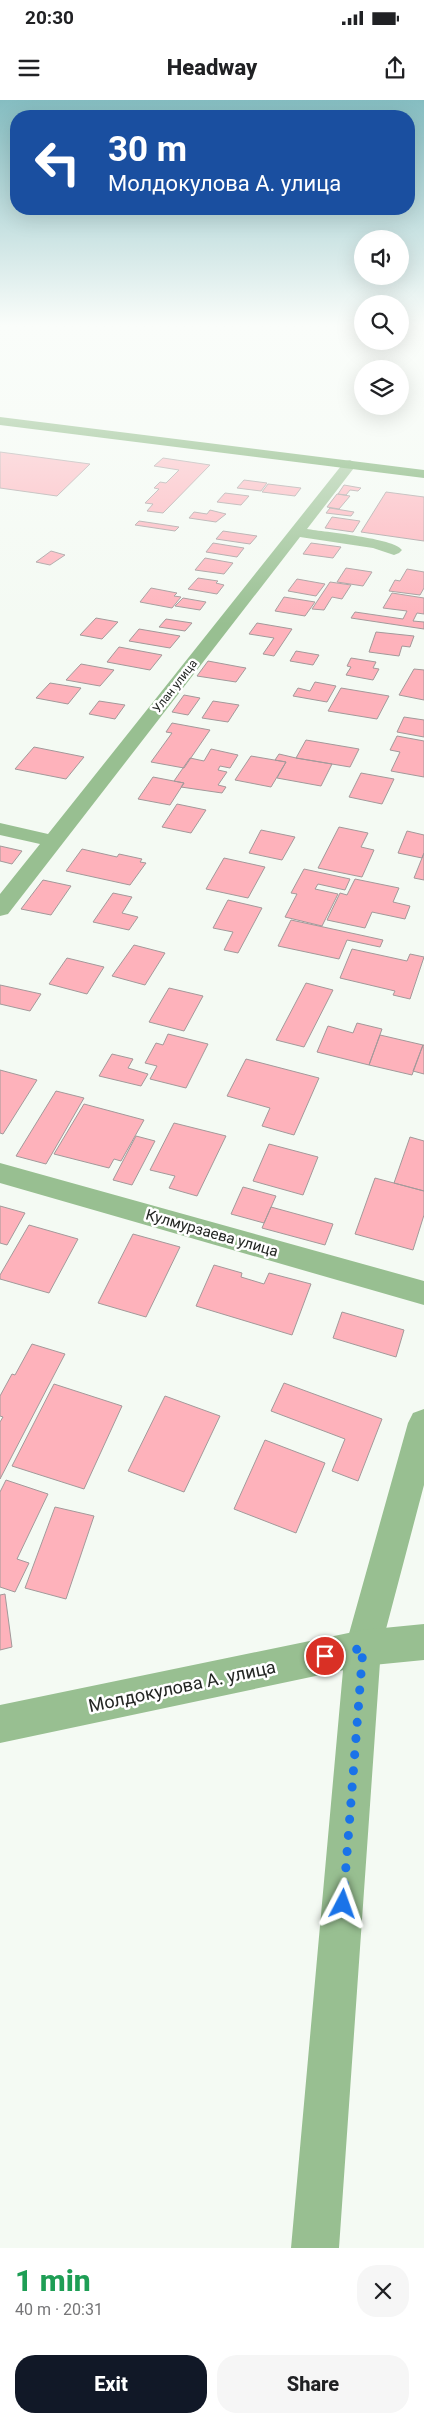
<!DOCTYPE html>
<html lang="en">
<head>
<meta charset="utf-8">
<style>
  :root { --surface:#fff; --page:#f6f6f6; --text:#202124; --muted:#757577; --accent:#111827 }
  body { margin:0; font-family:Roboto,sans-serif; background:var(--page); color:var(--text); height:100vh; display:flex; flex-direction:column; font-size:19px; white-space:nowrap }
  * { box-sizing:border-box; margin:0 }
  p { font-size:16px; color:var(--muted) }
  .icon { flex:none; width:28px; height:28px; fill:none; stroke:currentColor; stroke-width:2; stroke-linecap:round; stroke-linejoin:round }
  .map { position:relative; height:2148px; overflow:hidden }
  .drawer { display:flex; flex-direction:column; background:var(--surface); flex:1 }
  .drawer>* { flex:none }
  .banner { position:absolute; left:10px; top:10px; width:405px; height:105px; border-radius:20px; box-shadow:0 5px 20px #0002; background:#1a4fa0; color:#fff; overflow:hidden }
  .controls { position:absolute; left:354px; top:130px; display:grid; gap:10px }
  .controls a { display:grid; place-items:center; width:55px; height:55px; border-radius:50%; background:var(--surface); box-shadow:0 5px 20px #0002; font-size:25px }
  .pin { position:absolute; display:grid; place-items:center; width:42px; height:42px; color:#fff; margin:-21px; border:2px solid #fff; border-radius:50%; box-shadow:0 1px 5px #0007 }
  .me { position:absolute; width:55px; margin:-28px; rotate:4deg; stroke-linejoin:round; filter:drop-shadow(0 0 4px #0008) }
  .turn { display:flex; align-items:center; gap:18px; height:105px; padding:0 15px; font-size:22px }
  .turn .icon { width:65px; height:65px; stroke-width:2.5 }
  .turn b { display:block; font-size:35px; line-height:42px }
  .round { display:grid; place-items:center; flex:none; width:52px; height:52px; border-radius:20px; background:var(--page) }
  .head { display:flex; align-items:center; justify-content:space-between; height:85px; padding:0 15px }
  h1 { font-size:30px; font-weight:800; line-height:38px; color:#1e9e55 }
  .action { display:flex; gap:10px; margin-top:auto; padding:10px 15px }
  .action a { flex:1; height:58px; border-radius:20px; background:var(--accent); color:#fff; font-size:20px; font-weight:800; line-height:58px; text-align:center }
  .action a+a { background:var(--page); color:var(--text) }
  .status { display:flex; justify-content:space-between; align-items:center; height:35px; padding:0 25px; background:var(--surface); direction:ltr }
  .status svg { height:14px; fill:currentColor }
  header { display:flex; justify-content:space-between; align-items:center; height:65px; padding:0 15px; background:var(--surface); font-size:22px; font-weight:800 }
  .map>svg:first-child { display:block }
</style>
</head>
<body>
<div class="status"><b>20:30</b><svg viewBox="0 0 49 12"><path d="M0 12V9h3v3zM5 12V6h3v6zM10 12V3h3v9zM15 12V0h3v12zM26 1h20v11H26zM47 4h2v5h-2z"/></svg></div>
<header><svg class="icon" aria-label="menu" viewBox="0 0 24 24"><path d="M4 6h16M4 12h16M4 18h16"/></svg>Headway<svg class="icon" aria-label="share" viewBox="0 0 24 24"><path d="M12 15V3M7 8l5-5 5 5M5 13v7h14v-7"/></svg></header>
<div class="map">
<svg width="424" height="2148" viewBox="0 0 424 2148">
  <rect width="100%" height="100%" fill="#f4faf3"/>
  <path fill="#feb2bb" stroke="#a3999a" d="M 0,352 L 90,364 L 57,396 L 0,388 Z
    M 163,358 L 210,365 L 163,413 L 147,411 L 153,404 L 145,403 L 159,389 L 154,388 L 160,382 L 166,383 L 179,370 L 154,366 Z
    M 244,380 L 267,383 L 261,391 L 237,388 Z
    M 268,384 L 301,388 L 295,396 L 262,392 Z
    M 344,385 L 361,388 L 358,391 L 350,390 L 346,395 L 338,394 Z
    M 386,392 L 424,397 L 424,441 L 361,432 Z
    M 225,393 L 249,396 L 241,405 L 217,402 Z
    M 337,394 L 350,396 L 339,409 L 327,407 Z
    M 330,408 L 354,412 L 351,416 L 326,413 Z
    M 210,410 L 226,414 L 216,422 L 189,418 L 194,412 L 207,414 Z
    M 332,417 L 360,421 L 353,432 L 325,428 Z
    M 139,421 L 179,427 L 175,431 L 135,425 Z
    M 223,431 L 257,436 L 250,444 L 216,439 Z
    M 213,443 L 244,448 L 237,457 L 206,452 Z
    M 311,443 L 341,447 L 333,458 L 303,454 Z
    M 51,451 L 65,455 L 50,465 L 36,462 Z
    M 205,458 L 233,463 L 224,474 L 195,470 Z
    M 346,468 L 372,472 L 363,486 L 337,482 Z
    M 407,469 L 424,472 L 424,488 L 420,495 L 389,491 L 395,480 L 400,481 Z
    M 198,478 L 218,481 L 216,483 L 224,485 L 217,494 L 188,489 Z
    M 297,479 L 325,484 L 316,496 L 288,491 Z
    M 330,482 L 351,485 L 342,499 L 332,497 L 324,510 L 312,509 Z
    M 151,488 L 177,493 L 174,496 L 181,497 L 172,508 L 140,502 Z
    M 392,493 L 424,498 L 424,514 L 417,513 L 413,521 L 424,522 L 424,529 L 351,518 L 355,512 L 403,519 L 407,511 L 383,508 Z
    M 284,497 L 315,502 L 305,516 L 275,511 Z
    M 183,498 L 206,502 L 200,510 L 175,506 Z
    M 96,518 L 118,522 L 102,539 L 80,535 Z
    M 166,519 L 192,523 L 185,531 L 159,527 Z
    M 257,523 L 292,529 L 274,556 L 263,554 L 274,538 L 249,534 Z
    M 139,529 L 180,536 L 170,548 L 129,541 Z
    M 376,532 L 414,536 L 410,547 L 402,546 L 399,556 L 369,552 Z
    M 119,547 L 162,555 L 150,570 L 107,562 Z
    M 296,551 L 319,555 L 313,565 L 290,561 Z
    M 351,558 L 376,562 L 373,568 L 379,569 L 373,580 L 346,575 L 351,567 L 347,566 Z
    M 208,561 L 240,567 L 246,568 L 236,582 L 197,576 Z
    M 81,564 L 114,570 L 100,586 L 66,580 Z
    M 414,569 L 424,570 L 424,600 L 399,595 Z
    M 315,582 L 336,586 L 327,602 L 293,596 L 298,588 L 310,591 Z
    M 50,583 L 81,588 L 68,604 L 36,598 Z
    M 341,588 L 389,596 L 377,619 L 328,611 Z
    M 184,595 L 200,598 L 188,615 L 172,612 Z
    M 99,601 L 125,605 L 115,619 L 89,614 Z
    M 213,601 L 239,605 L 228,622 L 202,618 Z
    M 404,617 L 424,620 L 424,637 L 397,632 Z
    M 172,623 L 210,630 L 184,668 L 151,662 L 172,633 L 166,632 Z
    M 397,636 L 424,641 L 424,677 L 391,671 L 400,652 L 390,650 Z
    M 306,640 L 359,649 L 350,667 L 296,658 Z
    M 34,647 L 84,657 L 66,679 L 15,669 Z
    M 211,649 L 238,655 L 230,668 L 220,666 L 218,670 L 227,672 L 218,685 L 226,687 L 222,693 L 181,687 L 184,683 L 174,681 L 190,658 L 204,661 Z
    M 279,654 L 296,658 L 332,664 L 321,686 L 277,678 L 286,662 L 275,660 Z
    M 251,656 L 286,662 L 271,687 L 235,680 Z
    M 361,673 L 394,679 L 382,704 L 349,697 Z
    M 153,677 L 184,683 L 170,705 L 138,699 Z
    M 177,704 L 206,710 L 191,733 L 162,727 Z
    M 339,727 L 368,733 L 361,747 L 374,750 L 362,777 L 318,768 Z
    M 261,730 L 295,737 L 282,760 L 249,753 Z
    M 407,731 L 424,735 L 424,753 L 422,758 L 398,753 Z
    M 0,746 L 22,751 L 12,764 L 0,761 Z
    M 82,749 L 117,757 L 119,754 L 142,759 L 140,762 L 146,763 L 130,785 L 66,771 Z
    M 424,753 L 424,780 L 414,778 Z
    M 224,758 L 265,767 L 248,798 L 206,789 Z
    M 304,769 L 350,779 L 345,790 L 318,784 L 315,789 L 338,794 L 322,826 L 285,817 L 297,794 L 291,793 Z
    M 355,779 L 399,788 L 393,802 L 410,806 L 405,819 L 372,812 L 365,828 L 327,820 L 340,793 L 347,795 Z
    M 43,780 L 71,786 L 51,815 L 21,809 Z
    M 113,793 L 132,797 L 122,813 L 138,817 L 129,830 L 93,822 Z
    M 228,800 L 262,808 L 238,853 L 224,850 L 233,832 L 213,828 Z
    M 291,820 L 351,833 L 383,840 L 380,847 L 347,840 L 339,859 L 278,846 Z
    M 134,845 L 165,853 L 145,885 L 112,876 Z
    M 352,849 L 407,861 L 410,854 L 424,857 L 410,899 L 393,895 L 395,891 L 340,878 Z
    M 67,858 L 104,867 L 87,894 L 49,884 Z
    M 306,883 L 333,890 L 304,947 L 276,940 Z
    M 0,885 L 41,894 L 30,911 L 0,904 Z
    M 169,888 L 203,896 L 184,931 L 149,922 Z
    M 357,923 L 382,929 L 369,965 L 317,952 L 328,926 L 353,933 Z
    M 168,934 L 208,944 L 186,988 L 150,979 L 157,966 L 145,963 L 156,943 L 163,945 Z
    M 380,935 L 423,945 L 412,975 L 369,965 Z
    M 423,945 L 424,945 L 424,974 L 413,971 Z
    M 112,954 L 133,959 L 128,968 L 148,974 L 141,986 L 99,976 Z
    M 246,959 L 319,978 L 294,1035 L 262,1026 L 270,1008 L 227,996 Z
    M 0,970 L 37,980 L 3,1034 L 0,1033 Z
    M 56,991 L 84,998 L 46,1064 L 16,1056 Z
    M 84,1004 L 144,1020 L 121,1061 L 114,1059 L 109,1068 L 54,1054 Z
    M 174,1023 L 226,1036 L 197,1096 L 169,1088 L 175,1076 L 150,1070 Z
    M 136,1036 L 155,1041 L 132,1085 L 113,1080 Z
    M 410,1037 L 424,1041 L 424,1091 L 394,1083 Z
    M 269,1044 L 318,1057 L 303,1095 L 253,1081 Z
    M 375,1078 L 424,1091 L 424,1115 L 413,1150 L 355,1134 Z
    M 243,1087 L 276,1096 L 264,1123 L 231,1114 Z
    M 0,1106 L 25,1113 L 7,1145 L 0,1143 Z
    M 271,1107 L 333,1124 L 325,1145 L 262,1128 Z
    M 29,1125 L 78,1139 L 49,1193 L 0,1179 L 0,1175 Z
    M 133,1134 L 180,1147 L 146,1217 L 98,1203 Z
    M 214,1165 L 242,1173 L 241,1177 L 264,1184 L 269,1173 L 311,1184 L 292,1235 L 196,1206 Z
    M 342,1212 L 404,1230 L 396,1257 L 333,1238 Z
    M 32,1244 L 65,1254 L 0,1379 L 0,1322 L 3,1317 L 0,1316 L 0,1296 L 12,1274 L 15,1275 Z
    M 284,1283 L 382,1319 L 358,1381 L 332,1371 L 345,1339 L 271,1311 Z
    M 54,1284 L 122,1306 L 84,1389 L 12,1366 Z
    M 165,1296 L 220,1316 L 184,1392 L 128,1371 Z
    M 265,1340 L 325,1363 L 296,1433 L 234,1409 Z
    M 6,1380 L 48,1394 L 17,1459 L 29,1463 L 15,1492 L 0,1487 L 0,1392 Z
    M 55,1407 L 94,1416 L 66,1499 L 25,1488 Z
    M 5,1494 L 12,1547 L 0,1550 L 0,1495 Z"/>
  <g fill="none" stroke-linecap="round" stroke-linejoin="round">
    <path fill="#98bf91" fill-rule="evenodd" d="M 350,360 L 357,364 L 307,429 C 324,432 394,438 402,450 L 399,453 L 394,455 L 373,448 L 300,437 L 8,814 L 0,816 L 0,794 L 40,744 L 0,735 L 0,723 L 48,734 L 345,361 Z
      M 0,1063 L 424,1181 L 424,1205 L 0,1083 Z
      M 424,1309 L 424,1385 L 381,1548 L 339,2148 L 291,2148 L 345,1548 L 408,1323 L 413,1313 Z"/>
    <path fill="#98bf91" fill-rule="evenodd" d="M 424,1524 L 424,1560 L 363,1566 L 0,1643 L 0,1605 L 363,1530 Z"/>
    <path fill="#67a25c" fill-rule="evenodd" d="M 0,317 L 424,370 L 424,378 L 0,325 Z"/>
  </g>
  <linearGradient id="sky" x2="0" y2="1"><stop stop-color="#85bdc1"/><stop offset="0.43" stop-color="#fafdfa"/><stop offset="1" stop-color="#fafdfa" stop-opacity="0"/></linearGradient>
  <rect width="424" height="524" fill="url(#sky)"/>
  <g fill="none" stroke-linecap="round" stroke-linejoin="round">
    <path stroke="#1a73e8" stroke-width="9" stroke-dasharray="0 16.2" d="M 325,1556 L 363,1548 L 343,1804"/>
  </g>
  <g text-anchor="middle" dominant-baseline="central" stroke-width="5" stroke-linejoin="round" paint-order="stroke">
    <g font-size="12" fill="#232623" stroke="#fff">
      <text transform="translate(175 586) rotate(-52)">Улан улица</text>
    </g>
    <g font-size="15" fill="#232623" stroke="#fff">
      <text transform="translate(212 1133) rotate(16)">Кулмурзаева улица</text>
    </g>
    <g font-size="18" fill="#232623" stroke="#fff">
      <text transform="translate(182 1586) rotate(-12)">Молдокулова А. улица</text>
    </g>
  </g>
</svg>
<div class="controls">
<a><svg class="icon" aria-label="sound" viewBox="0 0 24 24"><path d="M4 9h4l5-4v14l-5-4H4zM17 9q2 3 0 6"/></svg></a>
<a><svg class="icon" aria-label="search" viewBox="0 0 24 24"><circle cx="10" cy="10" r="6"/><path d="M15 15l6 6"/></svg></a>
<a><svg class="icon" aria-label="layers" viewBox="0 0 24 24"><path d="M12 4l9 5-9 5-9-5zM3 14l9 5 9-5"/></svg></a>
</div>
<div class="pin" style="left:325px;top:1556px;background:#d93025"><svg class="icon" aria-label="arrive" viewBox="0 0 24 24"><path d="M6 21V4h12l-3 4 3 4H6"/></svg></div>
<svg class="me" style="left:343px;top:1804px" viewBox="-20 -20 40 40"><path d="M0-17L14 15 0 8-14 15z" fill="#1a73e8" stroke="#fff" stroke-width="4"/></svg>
<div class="banner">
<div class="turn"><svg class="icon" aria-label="left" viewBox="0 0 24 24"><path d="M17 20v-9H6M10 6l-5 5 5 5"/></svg><div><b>30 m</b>Молдокулова А. улица</div></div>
</div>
</div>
<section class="drawer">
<div class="head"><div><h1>1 min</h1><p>40 m · 20:31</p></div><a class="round"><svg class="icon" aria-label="close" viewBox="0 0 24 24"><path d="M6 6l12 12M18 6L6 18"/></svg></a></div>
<div class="action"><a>Exit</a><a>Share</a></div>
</section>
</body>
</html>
